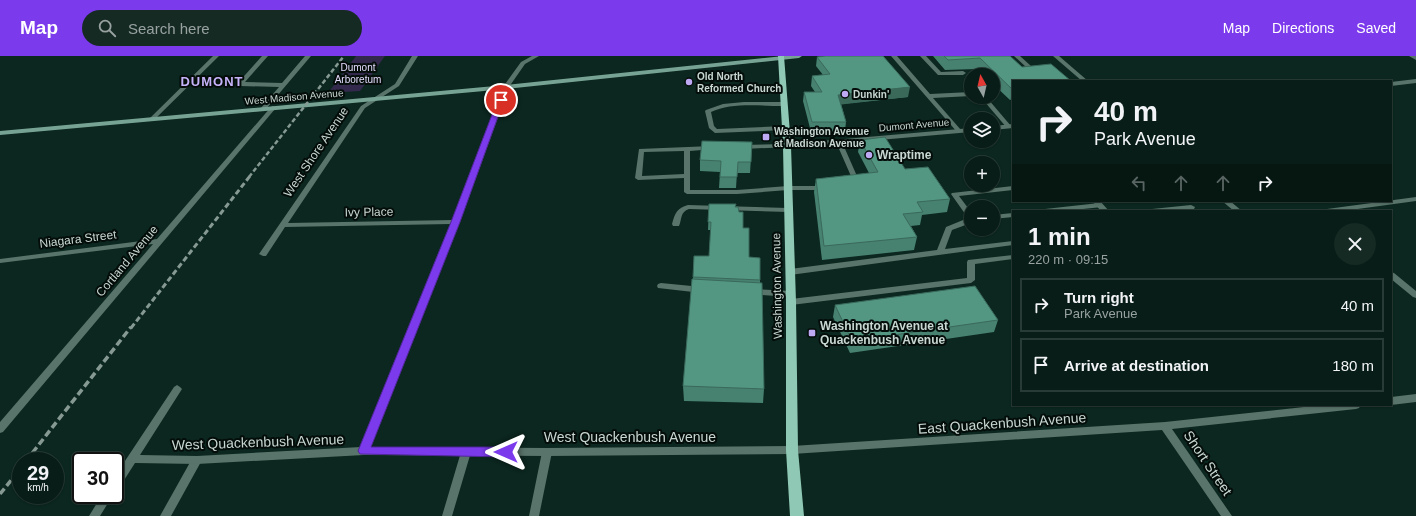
<!DOCTYPE html>
<html lang="en">
<head>
<meta charset="utf-8">
<style>
  :root { --surface:#081d17; --page:#162a24; --text:#f1f3f6; --muted:#98a2a1; --line:#293b36; --accent:#7c3aed }
  body { margin:0; font-family:Helvetica,sans-serif; background:var(--page); color:var(--text); height:100vh; display:flex; flex-direction:column; font-size:15px; white-space:nowrap }
  * { box-sizing:border-box; margin:0 }
  p { font-size:13px; color:var(--muted) }
  .icon { flex:none; width:22px; height:22px; fill:none; stroke:currentColor; stroke-width:2; stroke-linecap:round; stroke-linejoin:round }
  .map { position:relative; flex:1; overflow:hidden }
  .panel { position:absolute; left:1012px; top:154px; width:380px; height:196px; display:flex; flex-direction:column; background:var(--surface); border-radius:0px; box-shadow:0 1px 3px #0004,0 0 0 1px var(--line) }
  .panel>* { flex:none }
  .guide { position:absolute; left:1012px; top:24px; width:380px; height:122px; border-radius:0px; box-shadow:0 1px 3px #0004,0 0 0 1px var(--line); background:#081d17; color:var(--text); overflow:hidden }
  .needle { width:26px; rotate:352deg }
  .fabs { position:absolute; left:964px; top:12px; display:grid; gap:8px }
  .fabs a { display:grid; place-items:center; width:36px; height:36px; border-radius:50%; background:var(--surface); box-shadow:0 1px 3px #0004,0 0 0 1px var(--line); font-size:20px }
  .speed { position:absolute; left:12px; top:396px; display:flex; gap:8px; font-size:20px; font-weight:700; text-align:center }
  .speed>* { display:grid; place-content:center; width:52px; height:52px; border-radius:50%; background:var(--surface); box-shadow:0 1px 3px #0004,0 0 0 1px var(--line); line-height:1 }
  .speed small { font-size:10px; font-weight:400 }
  .speed .limit { border:2px solid #111; border-radius:6px; background:#fff; color:#111 }
  .pin { position:absolute; display:grid; place-items:center; width:34px; height:34px; color:#fff; margin:-17px; border:2px solid #fff; border-radius:50%; box-shadow:0 1px 4px #0007 }
  .me { position:absolute; width:44px; margin:-22px; rotate:270deg; stroke-linejoin:round; filter:drop-shadow(0 0 3px #0008) }
  .turn { display:flex; align-items:center; gap:14px; height:84px; padding:0 16px; font-size:18px }
  .turn .icon { width:52px; height:52px; stroke-width:2.5 }
  .turn b { display:block; font-size:28px; line-height:34px }
  .lanes { display:flex; align-items:center; height:38px; padding:0 16px; background:#0003; justify-content:center; gap:20px; direction:ltr }
  .lanes .off { opacity:.35 }
  .round { display:grid; place-items:center; flex:none; width:42px; height:42px; border-radius:21px; background:var(--page) }
  .head { display:flex; align-items:center; justify-content:space-between; height:68px; padding:0 16px }
  h1 { font-size:24px; font-weight:700; line-height:30px }
  ul { padding:0; list-style:none }
  li { display:flex; align-items:center; gap:12px; height:54px; margin:0 8px 6px; padding:0 8px; border:2px solid var(--line); border-radius:0px }
  li div { flex:1 }
  li b { display:block; font-size:15px }
  li em { font-style:normal }
  header { display:flex; align-items:center; gap:24px; box-sizing:border-box; height:56px; padding:0 20px; background:var(--accent); color:#fff }
  header strong { font-size:19px }
  nav { display:flex; gap:22px; margin-inline-start:auto; font-size:14px }
  .search { width:280px; height:36px; background:var(--page); display:flex; align-items:center; gap:10px; box-sizing:border-box; padding:0 14px; border-radius:22px; color:var(--muted); font-size:15px }
  .map>svg:first-child { display:block }
</style>
</head>
<body>
<header>
<strong>Map</strong>
<div class="search"><svg class="icon" aria-label="search" viewBox="0 0 24 24"><circle cx="10" cy="10" r="6"/><path d="M15 15l6 6"/></svg>Search here</div>
<nav><a>Map</a><a>Directions</a><a>Saved</a></nav>
</header>
<div class="map">
<svg width="1416" height="460" viewBox="0 0 1416 460">
  <rect width="100%" height="100%" fill="#0b271f"/>
  <path fill="#33294c" d="M 356,0 L 385,0 L 360,35 L 328,37 Z"/>
  <g fill="none" stroke-linecap="round" stroke-linejoin="round">
    <path fill="#59746a" fill-rule="evenodd" d="M 262,0 L 268,0 L 245,26 L 282,27 L 305,0 L 311,0 L 266,53 L 264,54 L 261,52 L 279,31 L 240,30 L 237,28 Z
      M 891,0 L 897,0 L 930,38 L 971,36 L 971,40 L 933,42 L 961,74 L 961,76 L 957,76 Z
      M 920,0 L 926,0 L 941,16 L 963,15 L 966,17 L 963,19 L 938,19 Z
      M 1014,0 L 1020,0 L 1031,10 L 1026,11 Z
      M 977,41 L 985,41 L 988,43 L 1011,70 L 1011,72 L 1007,72 L 984,45 Z
      M 744,46 L 783,46 L 786,48 L 783,50 C 761,50 731,46 711,56 L 714,70 L 717,73 L 785,70 L 788,72 L 785,74 L 715,77 L 709,72 L 705,55 L 706,54 L 723,48 Z
      M 839,84 L 842,86 L 860,127 L 859,128 L 855,128 L 854,127 L 836,86 Z
      M 787,88 L 790,90 L 789,91 L 742,93 L 739,91 L 742,89 Z
      M 712,90 L 715,92 L 714,93 L 690,95 L 690,134 L 737,134 L 788,130 L 824,130 L 827,132 L 824,134 L 788,134 L 737,138 L 687,138 L 684,136 L 684,122 L 638,124 L 635,122 L 639,93 ZM 684,95 L 684,118 L 642,120 L 644,96 Z
      M 1013,130 L 1013,134 L 959,140 L 971,156 L 971,167 L 952,174 L 945,193 L 1013,185 L 1013,189 L 790,219 L 786,216 L 790,213 L 937,194 L 946,171 L 968,162 L 951,138 L 952,137 Z
      M 1099,147 L 1103,149 L 1102,151 L 1064,155 L 1041,155 L 1045,153 Z
      M 688,149 L 788,152 L 792,154 L 788,156 L 689,153 C 680,156 682,163 679,170 L 673,170 L 672,168 C 675,157 677,152 688,149 Z
      M 1191,149 L 1195,151 L 1194,153 L 1173,155 L 1148,155 L 1152,153 Z
      M 1013,157 L 1013,161 L 993,163 L 993,159 Z
      M 1013,199 L 1013,203 L 975,208 L 975,224 L 971,227 L 791,249 L 787,246 L 791,243 L 967,222 L 967,206 L 968,204 Z
      M 661,227 L 702,231 L 706,234 L 702,237 L 658,232 L 657,230 L 658,228 Z
      M 752,233 L 791,235 L 795,238 L 791,241 L 749,238 L 748,236 Z
      M 466,392 L 469,393 L 471,396 L 452,460 L 442,460 L 461,396 L 463,393 Z
      M 547,392 L 550,393 L 552,396 L 539,460 L 529,460 L 542,396 L 544,393 Z
      M 197,400 L 201,401 L 202,404 L 171,460 L 160,460 L 193,401 Z"/>
    <path fill="#59746a" fill-rule="evenodd" d="M 213,0 L 219,0 L 154,64 L 150,64 L 150,62 Z
      M 412,0 L 418,0 L 399,30 L 365,52 L 288,167 L 453,164 L 503,31 L 521,6 L 532,0 L 539,0 L 525,8 L 509,31 L 460,166 L 371,391 L 547,392 L 792,390 L 1165,366 L 1322,349 L 1361,349 L 1359,352 L 1356,353 L 1172,373 L 1232,460 L 1221,460 L 1162,374 L 792,398 L 547,400 L 364,399 L 197,408 L 135,407 L 119,432 L 115,433 L 115,420 L 174,331 L 177,329 L 180,331 L 182,333 L 140,399 L 197,400 L 361,391 L 451,168 L 285,171 L 266,200 L 263,200 L 259,198 L 361,50 L 395,28 Z
      M 1053,0 L 1059,0 L 1088,25 L 1082,25 Z
      M 1409,0 L 1416,0 L 1416,4 Z
      M 1416,23 L 1416,27 L 1391,30 L 1391,26 Z
      M 273,50 L 275,51 L 275,53 L 3,376 L 0,377 L 0,366 L 153,188 L 0,207 L 0,203 L 157,183 L 271,51 Z
      M 1013,68 L 1013,72 L 993,74 L 993,70 Z
      M 971,72 L 971,76 L 787,92 L 784,90 L 787,88 Z
      M 1416,141 L 1416,145 L 1343,155 L 1323,155 L 1327,153 Z
      M 1092,145 L 1100,145 L 1109,155 L 1101,155 Z
      M 1222,145 L 1230,145 L 1242,155 L 1234,155 Z
      M 1391,216 L 1394,217 L 1416,235 L 1416,242 L 1413,241 L 1391,223 Z
      M 1416,338 L 1416,346 L 1391,349 L 1391,341 Z
      M 102,439 L 113,439 L 100,460 L 89,460 Z"/>
    <path fill="#77a394" fill-rule="evenodd" d="M 784,0 L 802,0 L 799,2 L 506,33 L 0,79 L 0,75 L 506,29 Z"/>
    <path fill="#8fc8b4" fill-rule="evenodd" d="M 778,0 L 784,0 L 791,90 L 796,246 L 798,394 L 804,460 L 790,460 L 786,394 L 786,246 L 783,90 Z"/>
    <path stroke="#869993" stroke-width="2.5" stroke-dasharray="4.5 2.5" stroke-linecap="butt" d="M 249,121 L 344,0"/>
    <path stroke="#869993" stroke-width="3" stroke-dasharray="5.5 3" stroke-linecap="butt" d="M 131,272 L 250,120"/>
    <path stroke="#869993" stroke-width="3.5" stroke-dasharray="7 3.5" stroke-linecap="butt" d="M 26,405 L 131,271
      M 0,438 L 21,412"/>
  </g>
  <path fill="#47816f" d="M 933,0 L 1010,0 L 1013,25 L 1013,44 L 1010,44 L 993,28 L 993,19 L 984,19 L 977,13 L 945,14 Z
    M 817,1 L 908,41 L 841,48 L 846,66 L 845,75 L 811,76 L 803,45 L 804,36 L 815,36 L 811,30 L 812,20 L 823,19 L 816,10 Z
    M 860,84 L 950,143 L 947,156 L 922,159 L 920,169 L 911,170 L 917,181 L 914,194 L 822,204 L 814,136 L 816,123 L 869,117 L 858,96 Z
    M 752,86 L 750,117 L 737,117 L 736,132 L 719,132 L 720,116 L 700,115 L 700,104 Z
    M 709,148 L 735,151 L 739,156 L 749,201 L 760,202 L 760,227 L 764,333 L 763,347 L 684,345 L 683,330 L 693,221 L 709,200 L 711,174 L 708,174 Z
    M 835,249 L 998,264 L 994,276 L 850,297 L 833,261 Z"/>
  <path fill="#3a695a" d="M 910,31 L 908,41 L 837,49 L 838,39 Z
    M 1013,33 L 1013,44 L 1010,44 L 1013,34 Z"/>
  <path fill="#539681" stroke="#3a695a" d="M 825,0 L 883,0 L 910,31 L 838,39 L 846,66 L 812,66 L 804,36 L 822,36 L 812,20 L 830,18 L 817,1 Z
    M 944,0 L 1010,0 L 1022,11 L 1051,8 L 1071,25 L 1013,25 L 1013,34 L 980,2 L 948,4 Z
    M 885,81 L 905,113 L 928,111 L 950,143 L 917,146 L 923,156 L 903,158 L 917,181 L 824,190 L 816,123 L 878,116 L 860,84 Z
    M 702,85 L 752,86 L 751,106 L 738,106 L 737,121 L 720,121 L 721,105 L 700,104 Z
    M 709,148 L 736,148 L 735,151 L 738,151 L 739,156 L 743,156 L 743,172 L 749,172 L 749,201 L 760,202 L 760,224 L 693,221 L 694,200 L 709,200 L 711,166 L 708,166 Z
    M 692,223 L 762,227 L 764,333 L 683,330 Z
    M 975,230 L 998,264 L 852,285 L 835,249 Z"/>
  <path fill="#7c3aed" stroke="#51269a" d="M 498,43 L 504,44 L 460,166 L 371,391 L 506,391 L 510,393 L 512,396 L 510,399 L 506,401 L 360,398 L 358,395 L 451,166 Z"/>
  <g fill="#bea9f4" stroke="#040d0a" stroke-width="1.5">
    <circle cx="689" cy="26" r="4"/>
    <circle cx="845" cy="38" r="4"/>
    <rect x="762" y="77" width="8" height="8" rx="2"/>
    <circle cx="869" cy="99" r="4"/>
    <rect x="808" y="273" width="8" height="8" rx="2"/>
  </g>
  <g text-anchor="middle" dominant-baseline="central" stroke-width="4" stroke-linejoin="round" paint-order="stroke">
    <g font-size="10" fill="#e3dbfb" stroke="#040d0a">
      <text x="358" y="11">Dumont<tspan x="358" dy="12">Arboretum</tspan></text>
    </g>
    <g font-size="10" font-weight="bold" fill="#c8d7d1" stroke="#040d0a" text-anchor="start">
      <text x="697" y="20">Old North<tspan x="697" dy="12">Reformed Church</tspan></text>
      <text x="853" y="38">Dunkin'</text>
      <text x="774" y="75">Washington Avenue<tspan x="774" dy="12">at Madison Avenue</tspan></text>
    </g>
    <g font-size="10" fill="#c8d7d1" stroke="#040d0a">
      <text transform="translate(294 41) rotate(-5)">West Madison Avenue</text>
      <text transform="translate(914 69) rotate(-5)">Dumont Avenue</text>
    </g>
    <g font-size="12" fill="#c8d7d1" stroke="#040d0a">
      <text transform="translate(316 96) rotate(-56)">West Shore Avenue</text>
      <text transform="translate(369 156) rotate(-1)">Ivy Place</text>
      <text transform="translate(78 183) rotate(-7)">Niagara Street</text>
      <text transform="translate(127 205) rotate(-50)">Cortland Avenue</text>
      <text transform="translate(777 230) rotate(-91)">Washington Avenue</text>
    </g>
    <g font-size="12" font-weight="bold" fill="#c8d7d1" stroke="#040d0a" text-anchor="start">
      <text x="877" y="99">Wraptime</text>
      <text x="820" y="270">Washington Avenue at<tspan x="820" dy="14">Quackenbush Avenue</tspan></text>
    </g>
    <g font-size="13" font-weight="bold" letter-spacing="1" fill="#c5b2f8" stroke="#040d0a">
      <text x="212" y="25">DUMONT</text>
    </g>
    <g font-size="14" fill="#c8d7d1" stroke="#040d0a">
      <text transform="translate(1002 367) rotate(-4)">East Quackenbush Avenue</text>
      <text x="630" y="381">West Quackenbush Avenue</text>
      <text transform="translate(258 386) rotate(-2)">West Quackenbush Avenue</text>
      <text transform="translate(1208 407) rotate(56)">Short Street</text>
    </g>
  </g>
</svg>
<div class="fabs">
<a><svg class="needle" viewBox="-14 -14 28 28"><path d="M0-13l5 13h-10z" fill="#e53935"/><path d="M0 13l5-13h-10z" fill="#98a2a1"/></svg></a>
<a><svg class="icon" aria-label="layers" viewBox="0 0 24 24"><path d="M12 4l9 5-9 5-9-5zM3 14l9 5 9-5"/></svg></a>
<a>+</a>
<a>−</a>
</div>
<div class="speed"><div>29<small>km/h</small></div><div class="limit">30</div></div>
<div class="pin" style="left:501px;top:44px;background:#d93025"><svg class="icon" aria-label="arrive" viewBox="0 0 24 24"><path d="M6 21V4h12l-3 4 3 4H6"/></svg></div>
<svg class="me" style="left:506px;top:396px" viewBox="-20 -20 40 40"><path d="M0-17L14 15 0 8-14 15z" fill="#7c3aed" stroke="#fff" stroke-width="4"/></svg>
<div class="guide">
<div class="turn"><svg class="icon" aria-label="right" viewBox="0 0 24 24"><path d="M7 20v-9h11M14 6l5 5-5 5"/></svg><div><b>40 m</b>Park Avenue</div></div>
<div class="lanes"><svg class="icon off" aria-label="left" viewBox="0 0 24 24"><path d="M17 20v-9H6M10 6l-5 5 5 5"/></svg><svg class="icon off" aria-label="ahead" viewBox="0 0 24 24"><path d="M12 20V5M6 11l6-6 6 6"/></svg><svg class="icon off" aria-label="ahead" viewBox="0 0 24 24"><path d="M12 20V5M6 11l6-6 6 6"/></svg><svg class="icon" aria-label="right" viewBox="0 0 24 24"><path d="M7 20v-9h11M14 6l5 5-5 5"/></svg></div>
</div>
<section class="panel">
<div class="head"><div><h1>1 min</h1><p>220 m · 09:15</p></div><a class="round"><svg class="icon" aria-label="close" viewBox="0 0 24 24"><path d="M6 6l12 12M18 6L6 18"/></svg></a></div>
<ul>
<li><svg class="icon" aria-label="right" viewBox="0 0 24 24"><path d="M7 20v-9h11M14 6l5 5-5 5"/></svg><div><b>Turn right</b><p>Park Avenue</p></div><em>40 m</em></li>
<li><svg class="icon" aria-label="arrive" viewBox="0 0 24 24"><path d="M6 21V4h12l-3 4 3 4H6"/></svg><div><b>Arrive at destination</b></div><em>180 m</em></li>
</ul>
</section>
</div>
</body>
</html>
